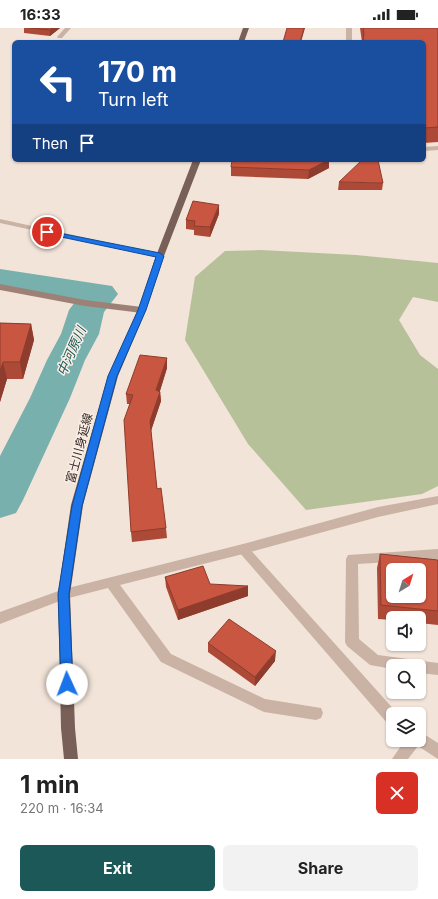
<!DOCTYPE html>
<html lang="en">
<head>
<meta charset="utf-8">
<style>
  :root { --surface:#fff; --page:#f2f2f2; --text:#222; --muted:#767676; --accent:#1b5857 }
  body { margin:0; font-family:Inter,"Noto Sans JP",sans-serif; background:var(--page); color:var(--text); height:100vh; display:flex; flex-direction:column; font-size:15px; white-space:nowrap }
  * { box-sizing:border-box; margin:0 }
  p { font-size:13px; color:var(--muted) }
  .icon { flex:none; width:22px; height:22px; fill:none; stroke:currentColor; stroke-width:2; stroke-linecap:round; stroke-linejoin:round }
  .map { position:relative; height:731px; overflow:hidden }
  .panel { display:flex; flex-direction:column; background:var(--surface); flex:1 }
  .panel>* { flex:none }
  .hud { position:absolute; left:12px; top:12px; width:414px; height:122px; border-radius:6px; box-shadow:0 1px 3px #0004; background:#1a4fa0; color:#fff; overflow:hidden }
  .needle { width:26px; rotate:38deg }
  .buttons { position:absolute; left:386px; top:535px; display:grid; gap:8px }
  .buttons a { display:grid; place-items:center; width:40px; height:40px; border-radius:6px; background:var(--surface); box-shadow:0 1px 3px #0004; font-size:20px }
  .pin { position:absolute; display:grid; place-items:center; width:34px; height:34px; color:#fff; margin:-17px; border:2px solid #fff; border-radius:50%; box-shadow:0 1px 4px #0007 }
  .me { position:absolute; width:44px; margin:-22px; rotate:358deg; stroke-linejoin:round; filter:drop-shadow(0 0 3px #0008) }
  .turn { display:flex; align-items:center; gap:14px; height:84px; padding:0 20px; font-size:18px }
  .turn .icon { width:52px; height:52px; stroke-width:2.5 }
  .turn b { display:block; font-size:28px; line-height:34px }
  .then { display:flex; align-items:center; height:38px; padding:0 20px; background:#0003; gap:8px; font-size:15px }
  .round { display:grid; place-items:center; flex:none; width:42px; height:42px; border-radius:6px; background:var(--page) }
  .head { display:flex; align-items:center; justify-content:space-between; height:68px; padding:0 20px }
  h1 { font-size:24px; font-weight:700; line-height:30px }
  .primary-button { display:flex; gap:8px; margin-top:auto; padding:8px 20px }
  .primary-button a { flex:1; height:46px; border-radius:6px; background:var(--accent); color:#fff; font-size:16px; font-weight:700; line-height:46px; text-align:center }
  .primary-button a+a { background:var(--page); color:var(--text) }
  .status { display:flex; justify-content:space-between; align-items:center; height:28px; padding:0 20px; background:var(--surface); direction:ltr }
  .status svg { height:11px; fill:currentColor }
  .map>svg:first-child { display:block }
</style>
</head>
<body>
<div class="status"><b>16:33</b><svg viewBox="0 0 49 12"><path d="M0 12V9h3v3zM5 12V6h3v6zM10 12V3h3v9zM15 12V0h3v12zM26 1h20v11H26zM47 4h2v5h-2z"/></svg></div>
<div class="map">
<svg width="438" height="731" viewBox="0 0 438 731">
  <rect width="100%" height="100%" fill="#f2e4d9"/>
  <path fill="#b7c199" d="M 261,222 L 356,227 L 438,235 L 438,274 L 413,269 L 399,292 L 420,327 L 438,341 L 438,458 L 422,466 L 306,482 L 248,416 L 185,312 L 195,249 L 225,223 Z"/>
  <g fill="none" stroke-linecap="round" stroke-linejoin="round">
    <path fill="#78b0ad" fill-rule="evenodd" d="M 0,241 L 112,258 L 118,266 L 104,284 L 99,306 L 85,332 L 70,370 L 23,472 L 16,485 L 0,490 L 0,428 L 30,370 L 47,332 L 61,306 L 69,282 L 75,274 L 0,261 Z"/>
    <path fill="#cab3a5" fill-rule="evenodd" d="M 243,516 L 247,518 L 398,686 L 393,686 L 393,698 L 388,696 L 239,524 L 237,521 L 239,518 Z
      M 438,521 L 438,531 L 358,536 L 359,611 L 378,627 L 438,635 L 438,647 L 419,645 L 419,638 L 393,638 L 393,641 L 370,637 L 347,618 L 345,614 L 346,531 L 348,527 Z
      M 419,703 L 438,715 L 438,731 L 418,718 L 408,731 L 392,731 L 405,712 L 419,712 Z"/>
    <path fill="#cab3a5" fill-rule="evenodd" d="M 65,0 L 71,0 L 62,10 L 58,10 L 57,9 Z
      M 346,0 L 352,0 L 352,14 L 346,14 Z
      M 438,118 L 438,122 L 424,123 L 424,119 Z
      M 0,191 L 160,226 L 164,228 L 160,230 L 0,195 Z
      M 438,468 L 438,476 L 378,489 L 243,526 L 120,557 L 171,626 L 265,671 L 321,680 L 323,685 L 321,690 L 316,692 L 264,684 L 161,634 L 108,560 L 65,571 L 0,596 L 0,584 L 64,561 L 243,516 L 378,479 Z"/>
    <path fill="#9e8176" fill-rule="evenodd" d="M 0,256 L 85,272 L 142,279 L 146,282 L 142,285 L 85,278 L 0,262 Z"/>
    <path fill="#785f57" fill-rule="evenodd" d="M 243,0 L 249,0 L 244,14 L 238,14 Z
      M 193,132 L 201,132 L 164,228 L 146,282 L 118,348 L 83,477 L 70,566 L 75,700 L 78,731 L 64,731 L 61,700 L 58,566 L 71,477 L 108,348 L 138,282 L 156,228 Z"/>
  </g>
  <path fill="#ad4a37" d="M 24,0 L 60,0 L 50,8 L 24,5 Z
    M 360,0 L 438,0 L 438,114 L 424,115 L 424,14 L 362,14 Z
    M 231,139 L 329,140 L 308,151 L 231,148 Z
    M 339,154 L 383,155 L 382,162 L 338,162 Z
    M 219,186 L 210,209 L 194,207 L 194,202 L 186,201 L 186,192 Z
    M 0,295 L 31,296 L 34,312 L 23,351 L 7,351 L 0,374 Z
    M 167,330 L 167,340 L 160,363 L 161,373 L 151,402 L 157,461 L 166,500 L 167,510 L 132,514 L 131,504 L 130,376 L 127,376 L 126,366 Z
    M 380,526 L 438,532 L 438,597 L 419,595 L 419,590 L 393,590 L 393,592 L 378,591 L 377,540 Z
    M 165,549 L 210,556 L 248,568 L 178,592 L 166,559 Z
    M 208,615 L 275,633 L 255,658 L 208,624 Z"/>
  <path fill="#8d3c2d" d="M 52,0 L 60,0 L 50,8 L 50,2 Z
    M 304,0 L 305,0 L 301,14 L 300,14 Z
    M 328,132 L 329,132 L 329,140 L 308,151 L 309,142 Z
    M 219,177 L 219,186 L 210,209 L 210,199 Z
    M 31,296 L 34,312 L 23,351 L 20,334 Z
    M 167,330 L 167,340 L 157,372 L 156,362 Z
    M 3,334 L 7,351 L 0,374 L 0,343 Z
    M 160,364 L 161,373 L 151,403 L 150,393 Z
    M 248,558 L 248,568 L 178,592 L 178,582 Z
    M 276,623 L 275,633 L 255,658 L 255,649 Z"/>
  <path fill="#c95640" stroke="#8d3c2d" fill-rule="evenodd" d="M 30,0 L 52,0 L 50,2 Z
    M 287,0 L 304,0 L 300,14 L 283,14 Z
    M 363,0 L 438,0 L 438,99 L 424,100 L 424,14 L 363,14 L 364,5 Z
    M 232,132 L 328,132 L 309,142 L 231,139 Z
    M 362,132 L 378,132 L 383,155 L 339,154 Z
    M 193,173 L 219,177 L 210,199 L 194,198 L 195,193 L 186,192 Z
    M 0,295 L 31,296 L 20,334 L 3,334 L 0,343 Z
    M 140,327 L 167,330 L 156,362 L 160,364 L 150,393 L 157,461 L 161,460 L 166,500 L 131,504 L 124,392 L 133,367 L 126,366 Z
    M 380,526 L 438,532 L 438,583 L 381,577 ZM 393,542 L 419,542 L 419,568 L 393,568 Z
    M 203,538 L 210,556 L 248,558 L 178,582 L 165,549 Z
    M 229,591 L 276,623 L 255,649 L 208,615 Z"/>
  <path fill="#1a73e8" stroke="#114b97" d="M 44,202 L 160,225 L 164,228 L 146,282 L 117,348 L 82,478 L 69,566 L 73,656 L 71,660 L 67,661 L 62,660 L 61,656 L 58,566 L 72,478 L 108,348 L 138,282 L 156,229 L 47,206 L 43,204 Z"/>
  <g text-anchor="middle" dominant-baseline="central" stroke-width="3" stroke-linejoin="round" paint-order="stroke">
    <g font-size="12" fill="#362a27" stroke="#faefe6">
      <text transform="translate(79 420) rotate(-75)">富士川身延線</text>
    </g>
    <g font-size="13" font-style="italic" fill="#1b5857" stroke="#faefe6">
      <text transform="translate(71 323) rotate(-66)">中河原川</text>
    </g>
  </g>
</svg>
<div class="buttons">
<a><svg class="needle" viewBox="-14 -14 28 28"><path d="M0-13l5 13h-10z" fill="#e53935"/><path d="M0 13l5-13h-10z" fill="#767676"/></svg></a>
<a><svg class="icon" aria-label="sound" viewBox="0 0 24 24"><path d="M4 9h4l5-4v14l-5-4H4zM17 9q2 3 0 6"/></svg></a>
<a><svg class="icon" aria-label="search" viewBox="0 0 24 24"><circle cx="10" cy="10" r="6"/><path d="M15 15l6 6"/></svg></a>
<a><svg class="icon" aria-label="layers" viewBox="0 0 24 24"><path d="M12 4l9 5-9 5-9-5zM3 14l9 5 9-5"/></svg></a>
</div>
<div class="pin" style="left:47px;top:204px;background:#d93025"><svg class="icon" aria-label="arrive" viewBox="0 0 24 24"><path d="M6 21V4h12l-3 4 3 4H6"/></svg></div>
<svg class="me" style="left:67px;top:656px" viewBox="-20 -20 40 40"><circle r="19" fill="#fff"/><path d="M0-13L10 11 0 6-10 11z" fill="#1a73e8"/></svg>
<div class="hud">
<div class="turn"><svg class="icon" aria-label="left" viewBox="0 0 24 24"><path d="M17 20v-9H6M10 6l-5 5 5 5"/></svg><div><b>170 m</b>Turn left</div></div>
<div class="then">Then<svg class="icon" aria-label="arrive" viewBox="0 0 24 24"><path d="M6 21V4h12l-3 4 3 4H6"/></svg></div>
</div>
</div>
<section class="panel">
<div class="head"><div><h1>1 min</h1><p>220 m · 16:34</p></div><a class="round" style="background:#d93025;color:#fff"><svg class="icon" aria-label="close" viewBox="0 0 24 24"><path d="M6 6l12 12M18 6L6 18"/></svg></a></div>
<div class="primary-button"><a>Exit</a><a>Share</a></div>
</section>
</body>
</html>
